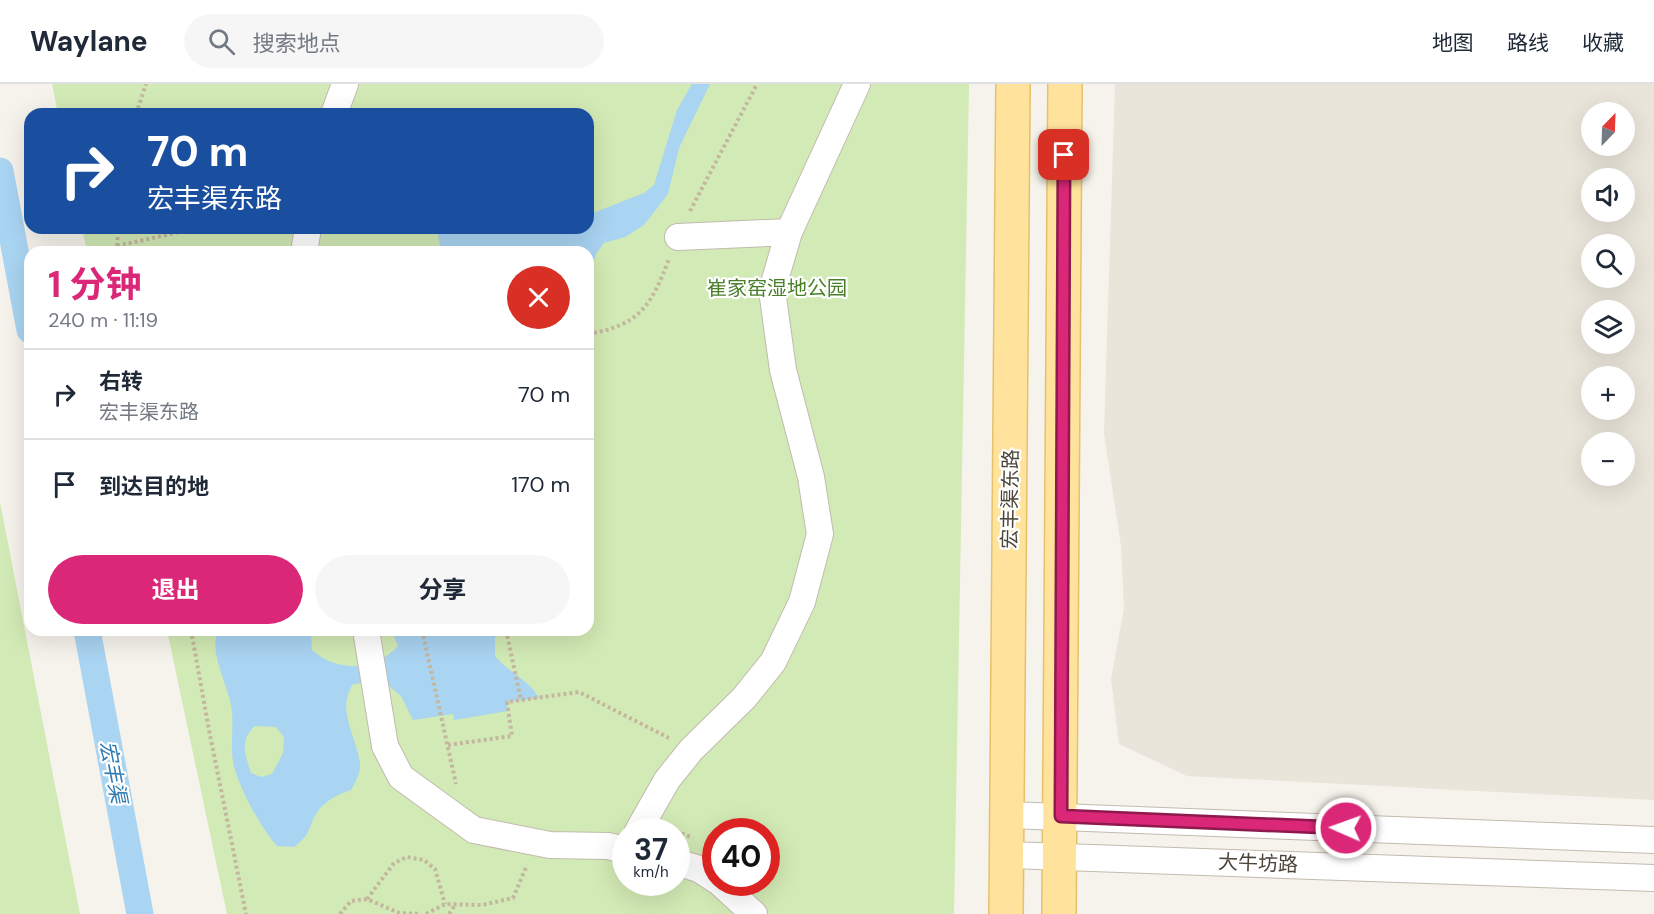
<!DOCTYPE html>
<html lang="zh">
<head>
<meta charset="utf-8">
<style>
  :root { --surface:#fff; --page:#f6f6f7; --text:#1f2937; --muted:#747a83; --line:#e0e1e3; --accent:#db2777 }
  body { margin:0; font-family:"DM Sans","Noto Sans SC",sans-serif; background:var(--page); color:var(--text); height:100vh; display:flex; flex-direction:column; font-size:22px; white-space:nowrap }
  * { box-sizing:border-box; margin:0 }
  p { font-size:20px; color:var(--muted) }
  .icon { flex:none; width:33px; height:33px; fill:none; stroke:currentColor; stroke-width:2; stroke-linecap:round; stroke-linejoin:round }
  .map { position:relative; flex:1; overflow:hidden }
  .details { position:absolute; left:24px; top:162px; width:570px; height:390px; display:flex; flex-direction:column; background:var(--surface); border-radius:18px; box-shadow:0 6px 24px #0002 }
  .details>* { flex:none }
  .guide { position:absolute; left:24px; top:24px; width:570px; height:126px; border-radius:18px; box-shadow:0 6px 24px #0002; background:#1a4fa0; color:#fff; overflow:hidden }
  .needle { width:39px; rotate:23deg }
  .tools { position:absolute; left:1581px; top:18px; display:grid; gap:12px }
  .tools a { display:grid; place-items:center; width:54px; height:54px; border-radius:50%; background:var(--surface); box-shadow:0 6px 24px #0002; font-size:30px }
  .speed { position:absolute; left:612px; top:734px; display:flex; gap:12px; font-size:30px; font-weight:700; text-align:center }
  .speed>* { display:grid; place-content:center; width:78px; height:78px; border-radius:50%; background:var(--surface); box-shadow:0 6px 24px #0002; line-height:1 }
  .speed small { font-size:15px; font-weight:400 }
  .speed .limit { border:9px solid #d22; background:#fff; color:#111 }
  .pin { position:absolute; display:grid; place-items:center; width:51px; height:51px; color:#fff; margin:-26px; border-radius:12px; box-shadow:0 3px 9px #0006 }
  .me { position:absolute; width:66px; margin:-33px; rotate:272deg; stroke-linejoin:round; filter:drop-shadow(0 0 4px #0008) }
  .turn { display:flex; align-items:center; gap:21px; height:126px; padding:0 24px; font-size:27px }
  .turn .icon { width:78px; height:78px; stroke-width:2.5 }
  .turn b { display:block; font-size:42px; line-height:51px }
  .round { display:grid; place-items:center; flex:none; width:63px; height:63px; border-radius:32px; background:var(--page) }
  .overview { display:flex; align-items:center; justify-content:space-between; height:102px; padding:0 24px }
  h1 { font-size:36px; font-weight:700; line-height:45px; color:var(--accent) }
  .action { display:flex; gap:12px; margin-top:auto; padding:12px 24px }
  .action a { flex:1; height:69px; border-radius:36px; background:var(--accent); color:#fff; font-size:24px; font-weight:700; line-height:69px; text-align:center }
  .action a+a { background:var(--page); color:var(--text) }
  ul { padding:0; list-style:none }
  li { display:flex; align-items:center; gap:18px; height:90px; padding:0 24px; border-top:2px solid var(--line) }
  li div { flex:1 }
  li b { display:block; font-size:22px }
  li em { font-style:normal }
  header { display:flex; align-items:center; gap:36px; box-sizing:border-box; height:84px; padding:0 30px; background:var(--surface); border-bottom:2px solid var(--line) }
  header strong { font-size:28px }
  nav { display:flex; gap:33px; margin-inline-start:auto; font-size:21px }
  .search { width:420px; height:54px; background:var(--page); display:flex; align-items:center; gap:15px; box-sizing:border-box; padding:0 21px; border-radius:33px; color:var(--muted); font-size:22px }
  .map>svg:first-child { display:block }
</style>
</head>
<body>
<header>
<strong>Waylane</strong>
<div class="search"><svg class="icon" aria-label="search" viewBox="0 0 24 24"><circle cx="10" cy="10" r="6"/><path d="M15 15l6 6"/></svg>搜索地点</div>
<nav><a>地图</a><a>路线</a><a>收藏</a></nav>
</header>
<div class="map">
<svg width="1654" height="830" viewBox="0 0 1654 830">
  <rect width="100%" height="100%" fill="#f6f3ec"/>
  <path fill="#eae5da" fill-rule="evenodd" d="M 1115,0 L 1654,0 L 1654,716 L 1187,692 L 1119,660 L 1111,595 L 1124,524 L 1121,462 L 1104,349 ZM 1592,28 L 1624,28 L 1624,62 L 1592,62 ZM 1624,94 L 1624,128 L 1592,128 L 1592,94 ZM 1624,160 L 1624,194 L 1592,194 L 1592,160 ZM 1592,226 L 1624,226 L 1624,260 L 1592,260 ZM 1624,292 L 1624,326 L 1592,326 L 1592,292 ZM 1624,358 L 1624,392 L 1592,392 L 1592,358 Z"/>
  <path fill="#d2eab5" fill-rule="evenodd" d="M 52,0 L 969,0 L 954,830 L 227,830 L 167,546 L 588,546 L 588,168 L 87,168 L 82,144 L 588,144 L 588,30 L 58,30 ZM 626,747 L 676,747 L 676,798 L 626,798 ZM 716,747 L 766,747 L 766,798 L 716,798 Z
    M 0,418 L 80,830 L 0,830 Z"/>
  <path fill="#a9d4f2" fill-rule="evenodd" d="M 692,0 L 710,0 L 679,64 L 668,110 L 644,141 L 625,153 L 604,159 L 596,170 L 588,195 L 588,168 L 441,168 L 438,150 L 441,144 L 588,144 L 588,131 L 644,109 L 654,101 L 677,26 Z
    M 218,546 L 311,546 L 312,566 C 337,589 375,587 398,562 L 394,552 L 386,546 L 501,546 L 495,554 L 495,572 C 510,590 527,594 539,614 L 507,618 L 508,627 L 454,636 L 453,630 L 413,636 L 401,612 L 383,597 L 353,600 C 336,626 356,651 360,679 C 361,689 356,697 351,706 C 339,710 326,716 318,727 C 307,743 313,749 294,763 L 277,762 C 261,744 242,709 235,686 C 228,663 236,640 230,617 C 225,595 209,567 218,546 ZM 255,642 L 276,643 L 284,653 L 283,669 L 272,690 L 261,693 L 251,689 C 245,670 239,656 255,642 Z"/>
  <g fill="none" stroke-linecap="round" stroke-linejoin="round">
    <path stroke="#a9d4f2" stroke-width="27" d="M 0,87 L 30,246
      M 87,546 L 140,830"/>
    <g stroke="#c2bbae" stroke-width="28">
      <path id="minor" d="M 334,30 L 345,0
        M 678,153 L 789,148
        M 304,168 L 308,144
        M 366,546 L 385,662 L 401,693 L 474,746 L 550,761 L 608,762 L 626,766
        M 1007,731 L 1654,756
        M 638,747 L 667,696 L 691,666 L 744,614 L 773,578 L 802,518 L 820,450 L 811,393 L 783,286 L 772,206 L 789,148 L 857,0
        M 1006,771 L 1654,794
        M 676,778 L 699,785 L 716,796
        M 719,798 L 754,830"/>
    </g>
    <g stroke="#e6c16a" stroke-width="36">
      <path id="major" d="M 1006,830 L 1013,0
        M 1059,830 L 1065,0"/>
    </g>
    <path stroke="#c4b79f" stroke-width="4" stroke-dasharray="3 3" stroke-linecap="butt" d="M 136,30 L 146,0
      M 690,127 L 757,0
      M 117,162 L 197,144
      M 117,168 L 118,144
      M 588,250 C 640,241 651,222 669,175
      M 191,546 L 209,646 L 246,830
      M 422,546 L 456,700
      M 506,546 L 521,616
      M 448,661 L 512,652 L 507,618 L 579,608 L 669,654
      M 676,747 L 693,754
      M 367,815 L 394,779 L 407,773 L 424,776 L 435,785 L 445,820
      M 340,830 L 351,817 L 367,815 L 399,829 L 421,830
      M 426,830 L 445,820 L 482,821 L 513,814 L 527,781
      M 449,830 L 455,821"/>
    <use href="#minor" stroke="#fff" stroke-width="26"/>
    <use href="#major" stroke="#ffe39c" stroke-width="33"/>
  </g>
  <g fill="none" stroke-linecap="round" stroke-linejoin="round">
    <g stroke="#8e194d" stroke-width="15">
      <path id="route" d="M 1064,71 L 1061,732 L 1346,744"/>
    </g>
    <use href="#route" stroke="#db2777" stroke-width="10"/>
  </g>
  <g text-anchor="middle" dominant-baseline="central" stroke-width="4.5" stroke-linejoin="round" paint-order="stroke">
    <g font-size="20" fill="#4a7f2a" stroke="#fff">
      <text x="777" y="204">崔家窑湿地公园</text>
    </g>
    <g font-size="20" fill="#4b4439" stroke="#fff">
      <text transform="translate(1010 415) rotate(-89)">宏丰渠东路</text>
      <text transform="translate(1258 779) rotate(2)">大牛坊路</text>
    </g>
    <g font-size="21" font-style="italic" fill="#2e7ab2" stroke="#fff">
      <text transform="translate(113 688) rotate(79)">宏丰渠</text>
    </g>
  </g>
</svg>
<div class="tools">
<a><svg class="needle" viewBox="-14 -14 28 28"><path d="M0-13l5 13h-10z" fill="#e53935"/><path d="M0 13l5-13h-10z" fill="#747a83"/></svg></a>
<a><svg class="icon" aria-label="sound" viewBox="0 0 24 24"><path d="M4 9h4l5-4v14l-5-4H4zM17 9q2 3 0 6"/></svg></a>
<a><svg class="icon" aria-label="search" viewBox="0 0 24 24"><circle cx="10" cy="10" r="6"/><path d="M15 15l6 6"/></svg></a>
<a><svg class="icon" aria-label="layers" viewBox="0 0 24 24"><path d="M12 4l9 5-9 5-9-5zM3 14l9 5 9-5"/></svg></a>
<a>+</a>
<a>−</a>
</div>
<div class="speed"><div>37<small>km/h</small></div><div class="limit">40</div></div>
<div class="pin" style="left:1064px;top:71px;background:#d93025"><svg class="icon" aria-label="arrive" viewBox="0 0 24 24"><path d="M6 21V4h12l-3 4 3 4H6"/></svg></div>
<svg class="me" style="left:1346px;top:744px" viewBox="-20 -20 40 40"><circle r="17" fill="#db2777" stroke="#fff" stroke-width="3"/><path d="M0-11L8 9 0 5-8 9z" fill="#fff"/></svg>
<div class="guide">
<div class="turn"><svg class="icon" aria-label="right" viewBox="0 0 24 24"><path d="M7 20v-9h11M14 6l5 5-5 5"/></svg><div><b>70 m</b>宏丰渠东路</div></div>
</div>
<section class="details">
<div class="overview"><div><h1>1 分钟</h1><p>240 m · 11:19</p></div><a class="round" style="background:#d93025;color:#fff"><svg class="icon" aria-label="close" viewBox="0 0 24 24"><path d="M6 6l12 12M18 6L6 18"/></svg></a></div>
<ul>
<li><svg class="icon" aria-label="right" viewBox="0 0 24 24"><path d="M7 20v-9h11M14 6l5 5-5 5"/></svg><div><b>右转</b><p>宏丰渠东路</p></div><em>70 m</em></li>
<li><svg class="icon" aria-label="arrive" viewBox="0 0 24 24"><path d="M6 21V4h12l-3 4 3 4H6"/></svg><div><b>到达目的地</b></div><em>170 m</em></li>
</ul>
<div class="action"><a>退出</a><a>分享</a></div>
</section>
</div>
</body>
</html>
